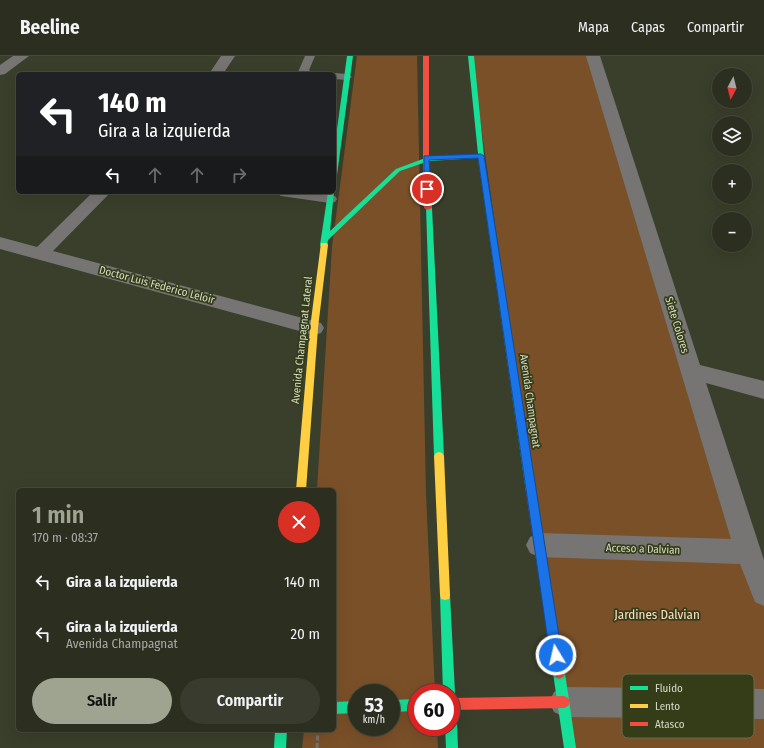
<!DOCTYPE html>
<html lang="es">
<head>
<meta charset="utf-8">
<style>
  :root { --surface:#2c2f20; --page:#383b2d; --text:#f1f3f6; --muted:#a6a9a5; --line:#484a3e; --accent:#9fa490 }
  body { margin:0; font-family:"Fira Sans Condensed",sans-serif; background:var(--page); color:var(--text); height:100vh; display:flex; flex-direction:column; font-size:15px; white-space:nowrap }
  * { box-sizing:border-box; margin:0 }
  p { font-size:13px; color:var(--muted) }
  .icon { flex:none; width:22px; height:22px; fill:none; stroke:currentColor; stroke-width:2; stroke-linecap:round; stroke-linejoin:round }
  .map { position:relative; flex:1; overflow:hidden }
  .panel { position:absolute; left:16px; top:432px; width:320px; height:244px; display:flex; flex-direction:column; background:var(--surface); border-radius:6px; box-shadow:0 4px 16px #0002,0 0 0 1px var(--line) }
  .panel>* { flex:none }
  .guide { position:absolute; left:16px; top:16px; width:320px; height:122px; border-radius:6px; box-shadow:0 4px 16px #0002,0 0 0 1px var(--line); background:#202124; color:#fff; overflow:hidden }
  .needle { width:26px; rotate:187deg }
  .buttons { position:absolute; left:712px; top:12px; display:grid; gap:8px }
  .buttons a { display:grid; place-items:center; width:40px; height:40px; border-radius:50%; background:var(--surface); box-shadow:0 4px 16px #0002,0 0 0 1px var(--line); font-size:20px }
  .speed { position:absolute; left:348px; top:628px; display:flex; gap:8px; font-size:20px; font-weight:700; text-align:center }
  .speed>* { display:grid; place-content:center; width:52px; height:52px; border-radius:50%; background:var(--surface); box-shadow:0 4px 16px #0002,0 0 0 1px var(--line); line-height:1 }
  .speed small { font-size:10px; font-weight:400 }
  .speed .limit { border:6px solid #d22; background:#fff; color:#111 }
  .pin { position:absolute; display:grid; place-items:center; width:34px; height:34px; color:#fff; margin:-17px; border:2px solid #fff; border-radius:50%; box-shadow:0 1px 4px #0007 }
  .me { position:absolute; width:44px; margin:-22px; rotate:351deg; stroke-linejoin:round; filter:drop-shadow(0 0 3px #0008) }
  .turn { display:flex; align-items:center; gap:14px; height:84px; padding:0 16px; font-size:18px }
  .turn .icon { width:52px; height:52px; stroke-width:2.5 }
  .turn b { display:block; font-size:28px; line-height:34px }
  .lanes { display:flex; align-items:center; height:38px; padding:0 16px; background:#0003; justify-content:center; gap:20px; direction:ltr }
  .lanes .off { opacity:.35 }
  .round { display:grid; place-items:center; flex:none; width:42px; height:42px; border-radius:21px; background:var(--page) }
  .head { display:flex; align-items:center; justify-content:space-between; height:68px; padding:0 16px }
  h1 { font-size:24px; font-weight:600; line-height:30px; color:var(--accent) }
  .action { display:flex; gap:8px; margin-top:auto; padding:8px 16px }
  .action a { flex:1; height:46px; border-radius:24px; background:var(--accent); color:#111; font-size:16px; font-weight:600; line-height:46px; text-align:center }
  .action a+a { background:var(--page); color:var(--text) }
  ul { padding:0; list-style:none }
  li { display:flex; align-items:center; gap:12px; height:52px; padding:0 16px }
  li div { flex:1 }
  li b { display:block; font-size:15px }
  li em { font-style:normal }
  header { display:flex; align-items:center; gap:24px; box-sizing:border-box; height:56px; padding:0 20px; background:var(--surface); border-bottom:1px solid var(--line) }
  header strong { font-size:19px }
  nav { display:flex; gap:22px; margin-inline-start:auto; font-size:14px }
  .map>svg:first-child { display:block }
</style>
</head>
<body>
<header>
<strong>Beeline</strong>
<nav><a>Mapa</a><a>Capas</a><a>Compartir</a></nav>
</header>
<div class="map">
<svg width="764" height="692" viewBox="0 0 764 692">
  <rect width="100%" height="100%" fill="#3a3f2b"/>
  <path fill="#7a5028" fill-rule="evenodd" d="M 357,0 L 417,0 L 426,438 L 435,637 L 417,637 L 417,671 L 437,671 L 438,692 L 302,692 L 304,674 L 334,674 L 334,434 L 317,434 L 332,191 ZM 357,637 L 391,637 L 391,671 L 357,671 Z
    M 471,0 L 593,0 L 764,537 L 764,692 L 570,692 Z"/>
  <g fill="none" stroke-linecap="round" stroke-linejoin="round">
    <path stroke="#737470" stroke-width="3" stroke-dasharray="5 2.5" stroke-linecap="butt" d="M 317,692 L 318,674"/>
    <path fill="#767574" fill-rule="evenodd" d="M 305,0 L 315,0 L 309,14 L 314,18 L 299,18 L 298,16 Z
      M 334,17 L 347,18 L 352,21 L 347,24 L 334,23 L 334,18 L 330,18 Z
      M 275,136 C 295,136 315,135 335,140 L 337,143 L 335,146 L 330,147 L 281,140 Z"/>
    <path fill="#767574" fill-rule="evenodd" d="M 13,0 L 29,0 L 5,18 L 0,19 L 0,9 Z
      M 221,0 L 235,0 L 223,18 L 209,18 Z
      M 586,0 L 600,0 L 700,309 L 764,325 L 764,343 L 706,327 L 764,504 L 764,550 L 755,546 L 740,508 L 539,501 L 530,497 L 526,489 L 530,481 L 539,477 L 731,483 Z
      M 93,136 L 111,136 L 53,195 L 321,267 L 324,272 L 321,277 L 314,279 L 0,193 L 0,181 L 37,191 Z
      M 564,631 L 764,633 L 764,663 L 564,661 L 554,656 L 549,646 L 554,636 Z"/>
    <path fill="#16e098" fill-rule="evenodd" d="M 347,0 L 353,0 L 337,119 L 334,121 L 334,95 Z
      M 468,0 L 474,0 L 484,100 L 536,436 L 535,439 L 531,440 L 527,439 L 526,436 L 478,102 L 429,105 L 400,115 L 328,184 L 327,191 L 321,191 L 320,189 L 328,136 L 334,136 L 330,175 L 396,113 L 428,101 L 478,98 Z
      M 426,150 L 428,150 L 432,152 L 444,400 L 442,403 L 439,404 L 436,403 L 434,400 Z
      M 445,534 L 449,535 L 450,539 L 455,637 L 453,641 L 451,642 L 451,637 L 443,637 L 440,539 L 441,535 Z
      M 559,611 L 563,613 L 565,617 L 576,692 L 564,692 L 553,617 L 555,613 Z
      M 417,643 L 417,655 L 391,656 L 391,644 Z
      M 357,645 L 357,657 L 334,658 L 334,646 Z
      M 451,662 L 455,664 L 457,668 L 458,692 L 446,692 L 445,671 L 451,671 Z
      M 275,674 L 287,674 L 286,692 L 274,692 Z"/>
    <path fill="#ffcf43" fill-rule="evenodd" d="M 321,187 L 327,187 L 328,189 L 318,272 L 306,434 L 296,434 L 310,272 Z
      M 439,396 L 442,397 L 444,400 L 450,539 L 449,543 L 445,544 L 441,543 L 440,539 L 434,400 L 436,397 Z"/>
    <path fill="#f24e42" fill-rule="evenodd" d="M 423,0 L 429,0 L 429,102 L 432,152 L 428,154 L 424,152 L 423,102 Z
      M 531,432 L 535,433 L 536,436 L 565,617 L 563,621 L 559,623 L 555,621 L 553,617 L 526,436 L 527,433 Z
      M 564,640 L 568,642 L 570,646 L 568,650 L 564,652 L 451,654 L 451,642 Z"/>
  </g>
  <path fill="#1a73e8" stroke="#114b97" d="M 481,98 L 484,100 L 562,599 L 560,603 L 556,605 L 552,603 L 550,599 L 478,102 L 429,104 L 431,133 L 427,135 L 424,133 L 424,100 Z"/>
  <g text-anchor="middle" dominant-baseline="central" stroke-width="3.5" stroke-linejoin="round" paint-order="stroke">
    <g font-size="11" fill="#d6dbc7" stroke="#343c18">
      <text transform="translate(157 229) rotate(15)">Doctor Luis Federico Leloir</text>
      <text transform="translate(677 269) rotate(73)">Siete Colores</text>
      <text transform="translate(302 284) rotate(-84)">Avenida Champagnat Lateral</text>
      <text transform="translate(530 345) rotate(82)">Avenida Champagnat</text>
      <text transform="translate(643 493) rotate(2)">Acceso a Dalvian</text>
    </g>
    <g font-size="13" fill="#fedcc1" stroke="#343c18">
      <text x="657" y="558">Jardines Dalvian</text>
    </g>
  </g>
  <rect x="622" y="618" width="132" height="64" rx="6" fill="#343c18" stroke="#656c4d" stroke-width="1"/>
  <rect x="630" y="630" width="18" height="4" fill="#16e098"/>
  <rect x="630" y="648" width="18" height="4" fill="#ffcf43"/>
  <rect x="630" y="666" width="18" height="4" fill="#f24e42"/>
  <g font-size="11" fill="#d6dbc7">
    <text x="655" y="636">Fluido</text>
    <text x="655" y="654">Lento</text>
    <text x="655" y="672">Atasco</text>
  </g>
</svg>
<div class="buttons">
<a><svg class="needle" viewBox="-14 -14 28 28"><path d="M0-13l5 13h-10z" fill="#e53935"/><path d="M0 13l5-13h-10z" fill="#a6a9a5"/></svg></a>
<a><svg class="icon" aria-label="layers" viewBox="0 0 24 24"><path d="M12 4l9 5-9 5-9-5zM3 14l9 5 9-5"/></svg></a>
<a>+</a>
<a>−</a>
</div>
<div class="speed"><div>53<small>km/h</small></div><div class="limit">60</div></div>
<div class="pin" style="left:427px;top:133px;background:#d93025"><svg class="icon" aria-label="arrive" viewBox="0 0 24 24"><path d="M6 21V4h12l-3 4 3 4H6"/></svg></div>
<svg class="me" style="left:556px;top:599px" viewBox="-20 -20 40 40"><circle r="17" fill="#1a73e8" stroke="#fff" stroke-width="3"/><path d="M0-11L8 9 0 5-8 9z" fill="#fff"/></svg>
<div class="guide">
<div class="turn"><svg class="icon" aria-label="left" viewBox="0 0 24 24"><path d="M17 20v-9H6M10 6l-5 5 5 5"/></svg><div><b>140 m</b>Gira a la izquierda</div></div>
<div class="lanes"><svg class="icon" aria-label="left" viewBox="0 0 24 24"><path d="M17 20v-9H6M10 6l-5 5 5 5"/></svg><svg class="icon off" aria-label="ahead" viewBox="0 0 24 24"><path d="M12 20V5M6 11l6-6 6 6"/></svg><svg class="icon off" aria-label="ahead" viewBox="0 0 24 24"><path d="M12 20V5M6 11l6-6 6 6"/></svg><svg class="icon off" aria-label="right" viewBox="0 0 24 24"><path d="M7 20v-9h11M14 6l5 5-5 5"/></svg></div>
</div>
<section class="panel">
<div class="head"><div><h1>1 min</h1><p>170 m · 08:37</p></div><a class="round" style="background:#d93025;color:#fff"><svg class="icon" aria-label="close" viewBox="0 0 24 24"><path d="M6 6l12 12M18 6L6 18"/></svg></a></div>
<ul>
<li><svg class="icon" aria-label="left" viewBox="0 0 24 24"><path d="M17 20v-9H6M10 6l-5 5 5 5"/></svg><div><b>Gira a la izquierda</b></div><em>140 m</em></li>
<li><svg class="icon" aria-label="left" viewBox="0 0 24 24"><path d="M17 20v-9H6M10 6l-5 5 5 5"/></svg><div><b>Gira a la izquierda</b><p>Avenida Champagnat</p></div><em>20 m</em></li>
</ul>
<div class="action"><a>Salir</a><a>Compartir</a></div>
</section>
</div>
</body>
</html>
